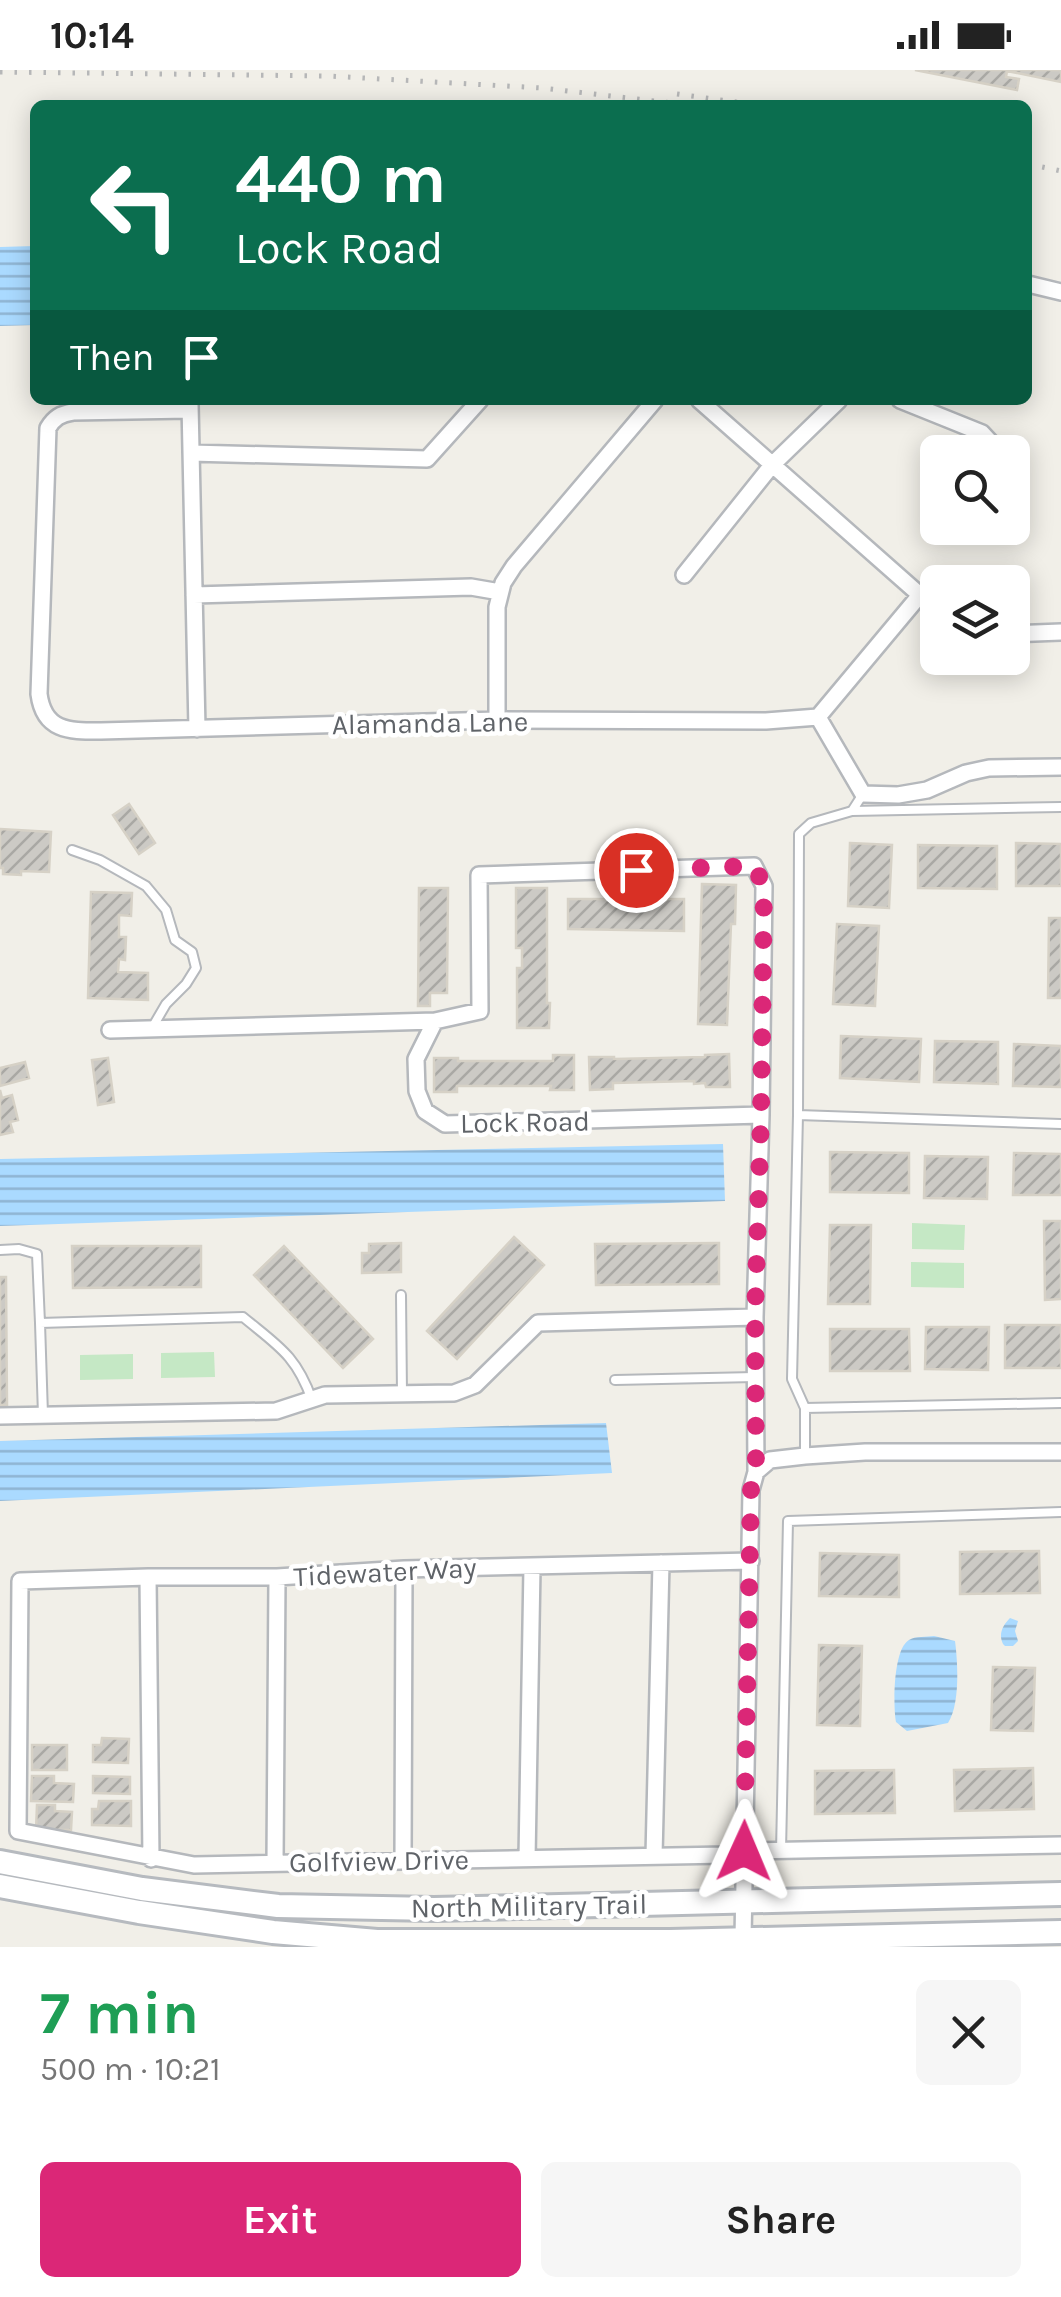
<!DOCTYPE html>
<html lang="en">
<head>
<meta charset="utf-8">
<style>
  :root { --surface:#fff; --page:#f6f6f6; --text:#222; --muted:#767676; --accent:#db2777 }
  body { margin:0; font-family:Karla,sans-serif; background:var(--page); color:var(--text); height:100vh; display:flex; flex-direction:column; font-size:38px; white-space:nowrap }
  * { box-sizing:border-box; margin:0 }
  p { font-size:32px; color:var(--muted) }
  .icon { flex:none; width:55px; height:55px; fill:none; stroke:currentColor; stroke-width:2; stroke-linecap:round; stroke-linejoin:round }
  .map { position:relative; height:1877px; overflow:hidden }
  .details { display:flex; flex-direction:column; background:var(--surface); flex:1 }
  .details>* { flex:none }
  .top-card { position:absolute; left:30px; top:30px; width:1002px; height:305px; border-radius:15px; box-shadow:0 5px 25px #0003; background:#0b6e4f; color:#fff; overflow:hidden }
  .tools { position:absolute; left:920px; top:365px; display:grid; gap:20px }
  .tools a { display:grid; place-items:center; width:110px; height:110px; border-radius:15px; background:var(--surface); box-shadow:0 5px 25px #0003; font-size:50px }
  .pin { position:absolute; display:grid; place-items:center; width:85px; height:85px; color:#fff; margin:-42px; border:5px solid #fff; border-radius:50%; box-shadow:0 2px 10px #0007 }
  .me { position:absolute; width:110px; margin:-55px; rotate:1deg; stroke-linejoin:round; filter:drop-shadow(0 0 8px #0008) }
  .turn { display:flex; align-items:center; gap:35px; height:210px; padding:0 40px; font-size:45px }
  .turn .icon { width:130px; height:130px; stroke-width:2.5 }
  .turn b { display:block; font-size:70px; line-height:85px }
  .then { display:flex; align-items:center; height:95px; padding:0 40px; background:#0003; gap:20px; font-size:38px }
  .round { display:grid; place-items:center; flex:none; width:105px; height:105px; border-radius:15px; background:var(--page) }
  .head { display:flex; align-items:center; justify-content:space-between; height:170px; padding:0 40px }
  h1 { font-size:60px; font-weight:700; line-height:75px; color:#1e9e55 }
  .primary-button { display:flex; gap:20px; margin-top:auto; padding:20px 40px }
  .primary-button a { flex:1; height:115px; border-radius:15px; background:var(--accent); color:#fff; font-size:40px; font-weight:700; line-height:115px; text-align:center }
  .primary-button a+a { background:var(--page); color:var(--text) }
  .status { display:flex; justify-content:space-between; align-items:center; height:70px; padding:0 50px; background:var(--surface); direction:ltr }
  .status svg { height:28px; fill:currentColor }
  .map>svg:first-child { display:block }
</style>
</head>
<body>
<div class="status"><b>10:14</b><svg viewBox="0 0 49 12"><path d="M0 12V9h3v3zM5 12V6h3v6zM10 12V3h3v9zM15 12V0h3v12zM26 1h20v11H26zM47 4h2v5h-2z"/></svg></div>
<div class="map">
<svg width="1061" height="1877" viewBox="0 0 1061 1877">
  <defs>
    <pattern id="water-rules" width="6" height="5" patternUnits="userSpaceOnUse" patternTransform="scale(2.5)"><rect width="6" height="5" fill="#aadaff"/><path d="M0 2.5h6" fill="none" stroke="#8eb4d2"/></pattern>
    <pattern id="building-hatch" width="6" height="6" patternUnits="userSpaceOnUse" patternTransform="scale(2.5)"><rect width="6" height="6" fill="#cccac5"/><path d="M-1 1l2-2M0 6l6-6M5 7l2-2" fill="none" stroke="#a9a8a4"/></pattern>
  </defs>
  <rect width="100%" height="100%" fill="#f1efe8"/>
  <path fill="#c5e8c5" d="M 912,1153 L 965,1155 L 964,1180 L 912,1179 Z
    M 911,1192 L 964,1193 L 964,1218 L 911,1217 Z
    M 214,1282 L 215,1307 L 161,1308 L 161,1283 Z
    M 133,1284 L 133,1309 L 80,1310 L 80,1285 Z"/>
  <path fill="url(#water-rules)" d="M 35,176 L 35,255 L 0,256 L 0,177 Z
    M 723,1074 L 725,1131 L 0,1156 L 0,1089 Z
    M 606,1353 L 612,1403 L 0,1431 L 0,1371 Z
    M 1010,1548 L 1018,1551 L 1015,1561 L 1018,1571 L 1013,1576 L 1005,1576 L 1003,1574 C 998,1564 1003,1555 1010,1548 Z
    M 934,1566 L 955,1571 C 958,1593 960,1635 948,1653 L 907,1661 L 896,1652 C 893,1636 893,1579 909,1570 C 915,1566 927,1567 934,1566 Z"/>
  <path fill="url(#building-hatch)" stroke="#d6d1c6" stroke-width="2.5" d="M 915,0 L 1061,0 L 1061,12 L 1007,1 L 1006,7 L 1019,9 L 1017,20 Z
    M 129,734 L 155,773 L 139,784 L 113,745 Z
    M 0,759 L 51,762 L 49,802 L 21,801 L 21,805 L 3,804 L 3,798 L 0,798 Z
    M 850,773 L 892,775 L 889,838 L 848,836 Z
    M 1016,773 L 1061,774 L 1061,816 L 1016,816 Z
    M 918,775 L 997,776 L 997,819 L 918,818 Z
    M 702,814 L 736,815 L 735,854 L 731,854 L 727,955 L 698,954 Z
    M 419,818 L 448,818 L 447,923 L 430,923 L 430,936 L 418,936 Z
    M 516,818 L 547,818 L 547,933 L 550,933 L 549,958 L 517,958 L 517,898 L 522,898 L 522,878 L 516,878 Z
    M 91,822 L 132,823 L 131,846 L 119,845 L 119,867 L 126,867 L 125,890 L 119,889 L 118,902 L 148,903 L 148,930 L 88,928 Z
    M 568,829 L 684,829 L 684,861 L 568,859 Z
    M 1049,848 L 1061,848 L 1061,928 L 1048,928 Z
    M 837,854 L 879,856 L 875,936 L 833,934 Z
    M 841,966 L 921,969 L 919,1012 L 840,1008 Z
    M 935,971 L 998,972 L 998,1014 L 934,1012 Z
    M 1014,974 L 1061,976 L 1061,1017 L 1013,1016 Z
    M 729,984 L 730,1017 L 706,1017 L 705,1013 L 694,1014 L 694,1011 L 613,1013 L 613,1019 L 590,1020 L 589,987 L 614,987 L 614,989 L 705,987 L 705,985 Z
    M 553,985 L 574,985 L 574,1020 L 550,1020 L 551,1016 L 457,1016 L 457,1022 L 434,1022 L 434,988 L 458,988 L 458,991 L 553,991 Z
    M 108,988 L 114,1032 L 98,1035 L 92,990 Z
    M 25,992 L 29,1008 L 0,1016 L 0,998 Z
    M 0,1020 L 2,1028 L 12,1025 L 18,1050 L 10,1052 L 13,1062 L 0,1065 Z
    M 830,1082 L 909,1083 L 909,1123 L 830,1122 Z
    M 1014,1083 L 1061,1084 L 1061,1125 L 1013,1125 Z
    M 925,1086 L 988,1087 L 987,1129 L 924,1128 Z
    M 1044,1151 L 1061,1151 L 1061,1229 L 1045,1230 Z
    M 830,1155 L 871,1155 L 870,1234 L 828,1234 Z
    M 514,1167 L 544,1195 L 457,1289 L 427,1261 Z
    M 401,1173 L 401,1202 L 362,1203 L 362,1183 L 369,1183 L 369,1174 Z
    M 719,1173 L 719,1214 L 596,1215 L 595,1174 Z
    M 72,1176 L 201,1176 L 201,1217 L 73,1218 Z
    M 284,1176 L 373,1269 L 343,1298 L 254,1205 Z
    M 0,1207 L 6,1207 L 7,1335 L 0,1335 Z
    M 1005,1255 L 1061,1255 L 1061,1298 L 1005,1298 Z
    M 926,1257 L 989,1257 L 988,1300 L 925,1299 Z
    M 830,1259 L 909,1259 L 910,1301 L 830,1301 Z
    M 1039,1481 L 1040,1523 L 960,1524 L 960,1482 Z
    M 820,1483 L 899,1485 L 899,1527 L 819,1526 Z
    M 819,1575 L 862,1576 L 860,1656 L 817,1655 Z
    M 993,1597 L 1035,1598 L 1033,1661 L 991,1660 Z
    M 102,1668 L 129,1669 L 128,1693 L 93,1692 L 93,1675 L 101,1675 Z
    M 32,1675 L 67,1675 L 67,1700 L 32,1700 Z
    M 1033,1698 L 1034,1739 L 955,1741 L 954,1700 Z
    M 894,1700 L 895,1743 L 815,1744 L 815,1701 Z
    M 32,1706 L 54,1706 L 54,1713 L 74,1714 L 73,1732 L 31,1731 Z
    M 93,1706 L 130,1707 L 130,1724 L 93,1723 Z
    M 99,1731 L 131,1731 L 131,1756 L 92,1755 L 92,1739 L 98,1739 Z
    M 37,1735 L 55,1735 L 55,1741 L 72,1742 L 71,1760 L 36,1760 Z"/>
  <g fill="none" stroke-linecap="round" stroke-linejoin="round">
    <g stroke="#b5b8bc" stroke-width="12">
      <path id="lane" d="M 852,741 L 1061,737
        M 72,780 L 100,790 L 146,816 L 166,840 L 175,870 L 192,882 L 196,898 L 186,914 L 166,934 L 152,958
        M 798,1045 L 799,764 L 811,753 L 852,741 L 863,724
        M 0,1180 L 19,1179 L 37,1184 L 40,1253
        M 401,1225 L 402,1324
        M 615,1310 L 755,1307
        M 805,1338 L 792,1309 L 798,1045 L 1061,1054
        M 43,1345 L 40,1253 L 243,1247 C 278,1276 296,1285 312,1330
        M 805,1386 L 805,1338 L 1061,1333
        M 781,1781 L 788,1451 L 1061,1442"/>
    </g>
    <g stroke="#b5b8bc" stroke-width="20">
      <path id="street" d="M 1028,214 L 1061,222
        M 699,330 L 920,525 L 938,536
        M 900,330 L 982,363 L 996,378
        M 190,334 L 197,659
        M 189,340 L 73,342 C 60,344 54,348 48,358 L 39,624 C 44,662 70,661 101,661 L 497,650 L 766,651 L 818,647 L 920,525
        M 191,383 L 427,389 L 480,330
        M 684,505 L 772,395 L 839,330
        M 194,525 L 471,517 L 500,522
        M 1012,564 L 1061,562
        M 818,647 L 863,724 L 898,725 L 927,720 L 966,703 L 989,698 L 1061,697
        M 497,650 L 497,537 L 503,513 L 514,496 L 655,330
        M 110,960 L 435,951
        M 0,1346 L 276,1341 L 325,1325 L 454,1323 L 475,1315 L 538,1253 L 755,1247
        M 756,1402 L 770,1390 L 805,1386 L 865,1382 L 1061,1382
        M 751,1491 L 404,1499 L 277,1507 L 148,1507 L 20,1511 L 18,1761 L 194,1795 L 726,1785 L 744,1781 L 1061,1775
        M 148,1507 L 151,1789
        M 654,1786 L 661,1493
        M 527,1789 L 532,1497
        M 403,1791 L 404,1499
        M 275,1793 L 277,1507
        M 743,1869 L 751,1420 L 756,1402 L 755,1247 L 761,1045 L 764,816 L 754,796 L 479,805 L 480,941 L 435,951 L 416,989 L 417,1021 L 425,1041 L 445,1054 L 761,1045"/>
    </g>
    <g stroke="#b6babf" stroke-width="28">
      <path id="secondary" d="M 0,1792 L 142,1819 L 278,1836 L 434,1839 L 1061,1824
        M 0,1816 L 139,1842 L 273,1862 L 377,1871 L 670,1871 L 1061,1862"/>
    </g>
    <use href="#lane" stroke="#fff" stroke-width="8"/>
    <use href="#street" stroke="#fff" stroke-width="15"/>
    <use href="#secondary" stroke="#fff" stroke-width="22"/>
    <path stroke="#b6b7b8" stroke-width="5" stroke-dasharray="2.5 12" stroke-linecap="butt" d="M 0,2 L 328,6 L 542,18 L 689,35
      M 677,24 L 758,35
      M 1028,94 L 1061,101"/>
  </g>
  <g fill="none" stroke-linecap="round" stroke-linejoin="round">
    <path stroke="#db2777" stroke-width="18" stroke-dasharray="0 32.4" d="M 636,800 L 754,796 L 764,816 L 761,1045 L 755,1247 L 756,1402 L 751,1420 L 744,1781"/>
  </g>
  <g text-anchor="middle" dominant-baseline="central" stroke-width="9" stroke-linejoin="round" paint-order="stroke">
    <g font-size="28" fill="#5f6368" stroke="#fff">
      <text transform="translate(430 653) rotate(-1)">Alamanda Lane</text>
      <text transform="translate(525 1052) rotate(-1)">Lock Road</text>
      <text transform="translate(385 1502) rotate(-3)">Tidewater Way</text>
      <text transform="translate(379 1791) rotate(-1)">Golfview Drive</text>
      <text transform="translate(529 1836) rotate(-1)">North Military Trail</text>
    </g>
  </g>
</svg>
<div class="tools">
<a><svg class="icon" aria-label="search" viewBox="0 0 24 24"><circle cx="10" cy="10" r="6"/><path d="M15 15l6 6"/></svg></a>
<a><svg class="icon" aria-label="layers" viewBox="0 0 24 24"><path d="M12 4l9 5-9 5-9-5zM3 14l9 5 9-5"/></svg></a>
</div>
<div class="pin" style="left:636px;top:800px;background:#d93025"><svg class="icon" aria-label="arrive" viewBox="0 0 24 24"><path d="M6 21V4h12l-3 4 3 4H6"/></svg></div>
<svg class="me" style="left:744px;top:1781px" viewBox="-20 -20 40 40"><path d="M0-17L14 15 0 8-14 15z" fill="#db2777" stroke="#fff" stroke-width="4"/></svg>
<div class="top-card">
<div class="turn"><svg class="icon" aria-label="left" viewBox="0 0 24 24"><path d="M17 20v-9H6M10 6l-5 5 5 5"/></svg><div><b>440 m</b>Lock Road</div></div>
<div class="then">Then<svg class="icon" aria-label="arrive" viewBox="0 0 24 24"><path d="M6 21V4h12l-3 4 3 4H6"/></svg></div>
</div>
</div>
<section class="details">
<div class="head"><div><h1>7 min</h1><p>500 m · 10:21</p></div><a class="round"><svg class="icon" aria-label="close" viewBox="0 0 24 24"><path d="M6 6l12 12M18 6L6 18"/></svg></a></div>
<div class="primary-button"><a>Exit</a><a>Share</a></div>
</section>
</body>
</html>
